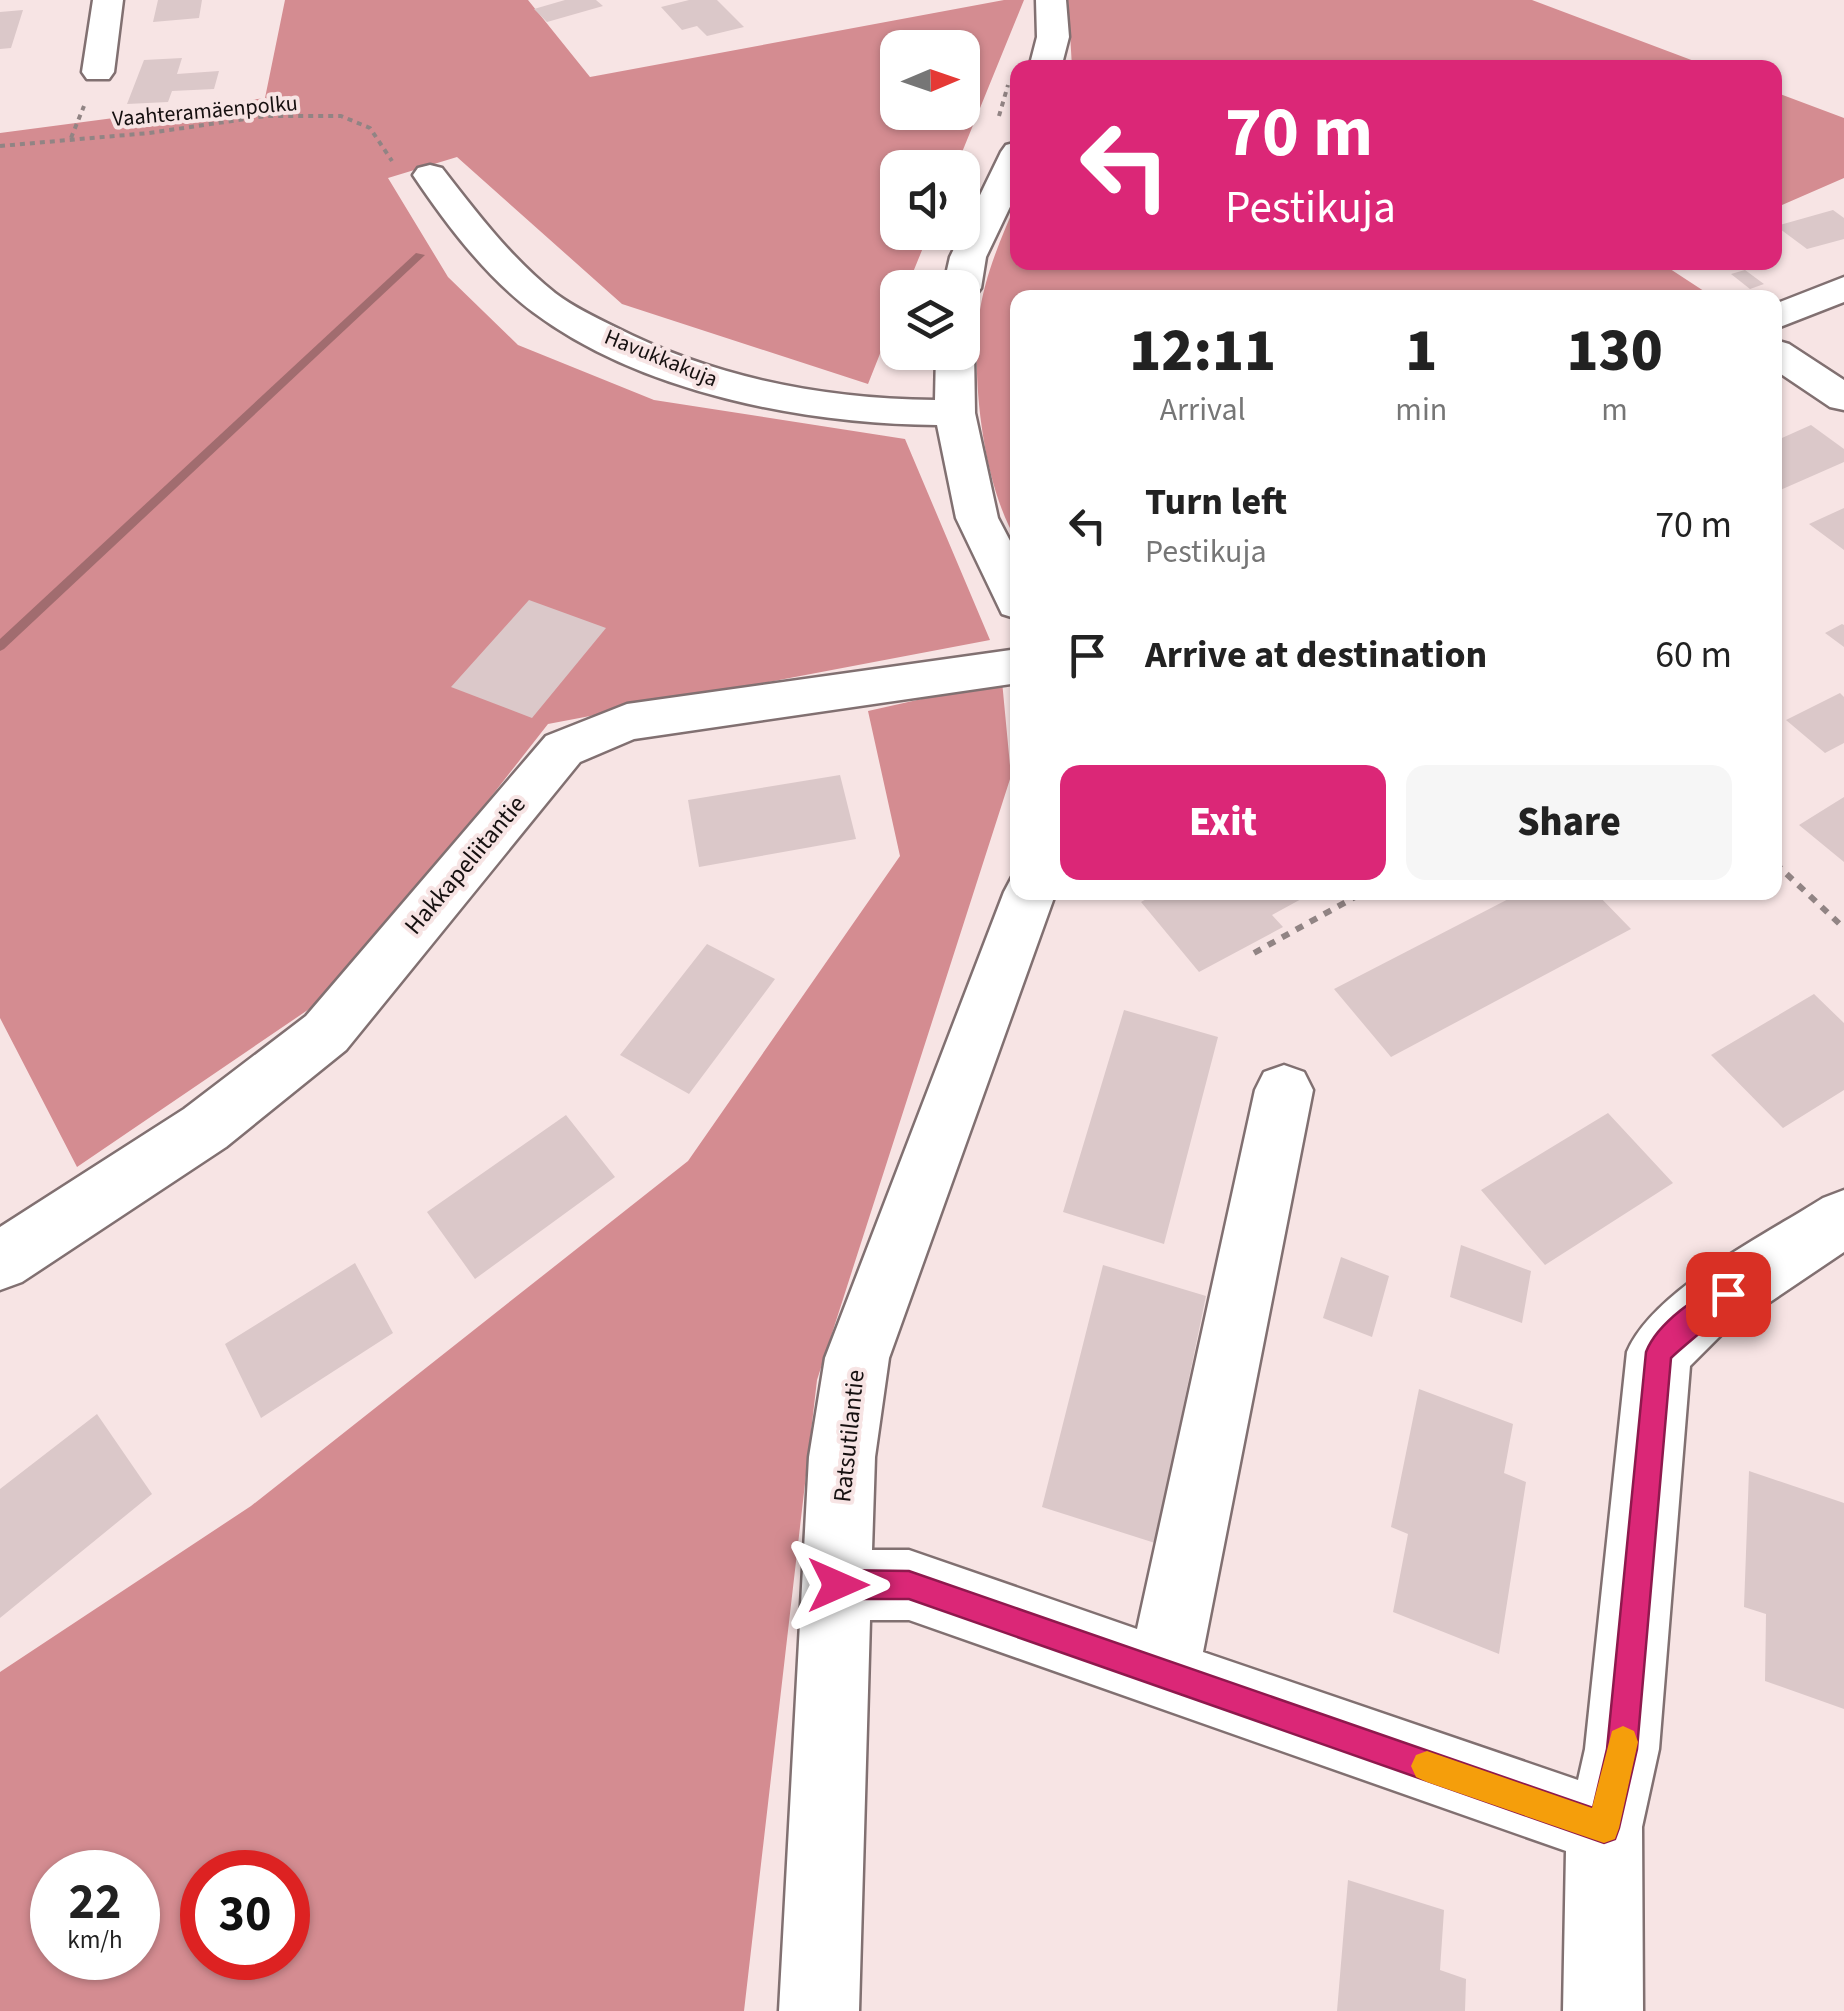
<!DOCTYPE html>
<html lang="en">
<head>
<meta charset="utf-8">
<style>
  :root { --surface:#fff; --page:#f6f6f6; --text:#222; --muted:#767676; --accent:#db2777 }
  body { margin:0; font-family:"Source Sans 3",sans-serif; background:var(--page); color:var(--text); height:100vh; display:flex; flex-direction:column; font-size:38px; white-space:nowrap }
  * { box-sizing:border-box; margin:0 }
  p { font-size:32px; color:var(--muted) }
  .icon { flex:none; width:55px; height:55px; fill:none; stroke:currentColor; stroke-width:2; stroke-linecap:round; stroke-linejoin:round }
  .map { position:relative; flex:1; overflow:hidden }
  .side { position:absolute; left:1010px; top:290px; width:772px; height:610px; display:flex; flex-direction:column; background:var(--surface); border-radius:20px; box-shadow:0 2px 8px #0004 }
  .side>* { flex:none }
  .hud { position:absolute; left:1010px; top:60px; width:772px; height:210px; border-radius:20px; box-shadow:0 2px 8px #0004; background:#db2777; color:#fff; overflow:hidden }
  .needle { width:65px; rotate:88deg }
  .buttons { position:absolute; left:880px; top:30px; display:grid; gap:20px }
  .buttons a { display:grid; place-items:center; width:100px; height:100px; border-radius:20px; background:var(--surface); box-shadow:0 2px 8px #0004; font-size:50px }
  .speed { position:absolute; left:30px; top:1850px; display:flex; gap:20px; font-size:50px; font-weight:700; text-align:center }
  .speed>* { display:grid; place-content:center; width:130px; height:130px; border-radius:50%; background:var(--surface); box-shadow:0 2px 8px #0004; line-height:1 }
  .speed small { font-size:25px; font-weight:400 }
  .speed .limit { border:15px solid #d22; background:#fff; color:#111 }
  .pin { position:absolute; display:grid; place-items:center; width:85px; height:85px; color:#fff; margin:-42px; border-radius:20px; box-shadow:0 5px 15px #0006 }
  .me { position:absolute; width:110px; margin:-55px; rotate:90deg; stroke-linejoin:round; filter:drop-shadow(0 0 8px #0008) }
  .turn { display:flex; align-items:center; gap:35px; height:210px; padding:0 50px; font-size:45px }
  .turn .icon { width:130px; height:130px; stroke-width:2.5 }
  .turn b { display:block; font-size:70px; line-height:85px }
  .eta { display:flex; justify-content:space-evenly; align-items:center; height:170px; text-align:center }
  .eta b { font-size:60px; font-weight:800; line-height:70px }
  .button { display:flex; gap:20px; margin-top:auto; padding:20px 50px }
  .button a { flex:1; height:115px; border-radius:20px; background:var(--accent); color:#fff; font-size:40px; font-weight:800; line-height:115px; text-align:center }
  .button a+a { background:var(--page); color:var(--text) }
  ul { padding:0; list-style:none }
  li { display:flex; align-items:center; gap:30px; height:130px; padding:0 50px }
  li div { flex:1 }
  li b { display:block; font-size:38px }
  li em { font-style:normal }
  .map>svg:first-child { display:block }
</style>
</head>
<body>
<div class="map">
<svg width="1844" height="2011" viewBox="0 0 1844 2011">
  <rect width="100%" height="100%" fill="#f7e4e4"/>
  <path fill="#d48c91" fill-rule="evenodd" d="M 285,0 L 528,0 L 590,77 L 1004,0 L 1024,0 L 956,167 L 898,168 L 898,232 L 929,233 L 907,287 L 898,288 L 897,311 L 868,384 L 622,304 L 457,157 L 388,178 L 448,277 L 518,345 L 654,400 L 905,439 L 990,640 L 548,724 L 343,986 L 77,1167 L 0,1018 L 0,133 L 265,98 ZM 898,48 L 962,48 L 962,112 L 898,112 Z
    M 1068,0 L 1532,0 L 1710,67 L 1072,67 Z
    M 1775,92 L 1844,118 L 1844,178 L 1775,208 Z
    M 1017,201 L 1018,262 L 1661,263 L 1713,297 L 1018,298 L 1017,541 C 984,487 971,381 979,317 C 984,277 1001,238 1017,201 Z
    M 1002,681 L 1011,776 L 817,1380 L 744,2011 L 0,2011 L 0,1672 L 251,1506 L 688,1161 L 900,856 L 868,711 ZM 52,1872 L 138,1872 L 138,1958 L 52,1958 ZM 202,1872 L 288,1872 L 288,1958 L 202,1958 Z"/>
  <g fill="none" stroke-linecap="round" stroke-linejoin="round">
    <path fill="#a16c6f" fill-rule="evenodd" d="M 416,253 L 425,255 L 4,649 L 0,651 L 0,639 Z"/>
  </g>
  <path fill="#dbc8c9" d="M 158,0 L 202,0 L 199,18 L 153,22 Z
    M 565,0 L 596,0 L 603,6 L 547,22 L 534,9 Z
    M 689,0 L 717,0 L 744,27 L 707,36 L 697,26 L 682,30 L 661,7 Z
    M 23,10 L 11,48 L 0,49 L 0,12 Z
    M 182,58 L 177,74 L 219,71 L 214,89 L 172,91 L 168,102 L 127,104 L 144,60 Z
    M 1833,210 L 1844,218 L 1844,239 L 1807,249 L 1776,226 Z
    M 1745,270 L 1764,284 L 1750,289 L 1731,274 Z
    M 1811,425 L 1844,449 L 1844,462 L 1778,491 L 1775,441 Z
    M 1844,508 L 1844,550 L 1809,524 Z
    M 529,600 L 606,628 L 532,718 L 451,687 Z
    M 1842,624 L 1844,625 L 1844,647 L 1825,633 Z
    M 1840,693 L 1844,697 L 1844,743 L 1825,753 L 1786,720 Z
    M 840,775 L 856,839 L 699,867 L 688,800 Z
    M 1844,797 L 1844,862 L 1799,825 Z
    M 1159,892 L 1314,892 L 1272,915 L 1283,927 L 1199,972 L 1141,902 Z
    M 1522,892 L 1595,892 L 1631,929 L 1391,1057 L 1334,989 Z
    M 707,944 L 775,979 L 689,1094 L 620,1055 Z
    M 1814,994 L 1844,1023 L 1844,1090 L 1783,1128 L 1711,1055 Z
    M 1124,1010 L 1218,1037 L 1164,1244 L 1063,1212 Z
    M 1608,1113 L 1673,1183 L 1545,1265 L 1481,1190 Z
    M 566,1115 L 615,1177 L 475,1279 L 427,1212 Z
    M 1461,1245 L 1531,1271 L 1522,1323 L 1450,1297 Z
    M 1341,1257 L 1389,1276 L 1372,1337 L 1323,1318 Z
    M 355,1263 L 393,1333 L 261,1418 L 225,1344 Z
    M 1103,1265 L 1206,1296 L 1155,1543 L 1042,1507 Z
    M 1419,1389 L 1513,1424 L 1504,1473 L 1526,1482 L 1499,1654 L 1393,1612 L 1408,1534 L 1391,1527 Z
    M 97,1414 L 152,1494 L 0,1618 L 0,1489 Z
    M 1749,1471 L 1844,1503 L 1844,1709 L 1765,1681 L 1766,1614 L 1744,1607 Z
    M 1348,1880 L 1444,1910 L 1440,1970 L 1466,1979 L 1465,2011 L 1337,2011 Z"/>
  <g fill="none" stroke-linecap="round" stroke-linejoin="round">
    <g stroke="#817071" stroke-width="5">
      <path id="minor" d="M 93,0 L 123,0 L 114,72 L 109,79 L 87,79 L 82,72 Z
        M 1036,0 L 1066,0 L 1069,37 L 1061,68 L 1029,68 L 1037,37 Z
        M 1018,142 L 1018,190 L 986,257 L 981,288 L 975,296 L 962,299 L 962,288 L 943,288 L 950,257 L 1001,152 L 1006,145 Z
        M 430,165 L 442,168 C 476,212 511,258 555,293 C 573,307 595,317 615,327 C 715,378 823,399 935,400 L 936,352 L 962,352 L 962,342 L 969,344 L 974,352 L 975,413 L 998,518 L 1018,556 L 1018,619 L 1002,614 L 956,518 L 937,425 C 805,424 641,393 533,312 C 485,276 446,224 413,175 L 418,168 Z
        M 1844,277 L 1844,302 L 1775,329 L 1775,304 Z
        M 1775,340 L 1789,344 L 1844,380 L 1844,410 L 1830,407 L 1775,370 Z
        M 1018,649 L 1018,683 L 634,739 L 580,762 L 346,1050 L 226,1147 L 22,1282 L 0,1290 L 0,1227 L 184,1109 L 306,1016 L 546,736 L 627,704 Z
        M 1018,875 L 1018,892 L 1056,892 L 889,1358 L 875,1457 L 872,1550 L 909,1550 L 1137,1629 L 1255,1090 L 1264,1072 L 1284,1065 L 1304,1072 L 1313,1090 L 1203,1652 L 1578,1780 L 1585,1749 L 1627,1352 C 1653,1290 1765,1235 1823,1198 L 1844,1190 L 1844,1252 L 1721,1335 L 1690,1366 L 1659,1749 L 1642,1827 L 1643,2011 L 1563,2011 L 1566,1851 L 909,1620 L 870,1620 L 859,2011 L 779,2011 L 809,1457 L 825,1358 L 1004,892 L 1012,877 Z"/>
    </g>
    <path stroke="#918484" stroke-width="4" stroke-dasharray="5 5" stroke-linecap="butt" d="M 999,116 L 1008,85
      M 71,138 L 84,106
      M 0,146 L 149,133 L 266,116 L 341,116 L 370,128 L 392,161"/>
    <path stroke="#918484" stroke-width="6" stroke-dasharray="8 8" stroke-linecap="butt" d="M 1775,863 L 1844,928
      M 1254,953 L 1364,892"/>
    <use href="#minor" fill="#fff" fill-rule="evenodd"/>
  </g>
  <path fill="#db2777" stroke="#8e194d" stroke-width="2.5" d="M 1728,1282 L 1737,1285 L 1741,1294 C 1737,1304 1684,1345 1671,1358 L 1637,1749 L 1619,1828 L 1615,1839 L 1604,1843 L 909,1599 L 838,1599 L 828,1595 L 824,1585 L 828,1575 L 838,1570 L 909,1571 L 1593,1808 L 1607,1749 L 1646,1352 C 1657,1323 1700,1293 1728,1282 Z"/>
  <path fill="#f59e0b" d="M 1623,1726 L 1634,1731 L 1638,1742 L 1619,1828 L 1615,1839 L 1604,1843 L 1427,1782 L 1416,1777 L 1411,1766 L 1416,1755 L 1427,1751 L 1592,1808 L 1612,1731 Z"/>
  <g text-anchor="middle" dominant-baseline="central" stroke-width="8" stroke-linejoin="round" paint-order="stroke">
    <g font-size="22" fill="#161010" stroke="#f7e4e4">
      <text transform="translate(205 111) rotate(-5)">Vaahteramäenpolku</text>
      <text transform="translate(661 358) rotate(22)">Havukkakuja</text>
    </g>
    <g font-size="25" fill="#161010" stroke="#f7e4e4">
      <text transform="translate(465 865) rotate(-50)">Hakkapeliitantie</text>
      <text transform="translate(849 1436) rotate(-84)">Ratsutilantie</text>
    </g>
  </g>
</svg>
<div class="buttons">
<a><svg class="needle" viewBox="-14 -14 28 28"><path d="M0-13l5 13h-10z" fill="#e53935"/><path d="M0 13l5-13h-10z" fill="#767676"/></svg></a>
<a><svg class="icon" aria-label="sound" viewBox="0 0 24 24"><path d="M4 9h4l5-4v14l-5-4H4zM17 9q2 3 0 6"/></svg></a>
<a><svg class="icon" aria-label="layers" viewBox="0 0 24 24"><path d="M12 4l9 5-9 5-9-5zM3 14l9 5 9-5"/></svg></a>
</div>
<div class="speed"><div>22<small>km/h</small></div><div class="limit">30</div></div>
<div class="pin" style="left:1728px;top:1294px;background:#d93025"><svg class="icon" aria-label="arrive" viewBox="0 0 24 24"><path d="M6 21V4h12l-3 4 3 4H6"/></svg></div>
<svg class="me" style="left:838px;top:1585px" viewBox="-20 -20 40 40"><path d="M0-17L14 15 0 8-14 15z" fill="#db2777" stroke="#fff" stroke-width="4"/></svg>
<div class="hud">
<div class="turn"><svg class="icon" aria-label="left" viewBox="0 0 24 24"><path d="M17 20v-9H6M10 6l-5 5 5 5"/></svg><div><b>70 m</b>Pestikuja</div></div>
</div>
<section class="side">
<div class="eta">
<div><b>12:11</b><p>Arrival</p></div>
<div><b>1</b><p>min</p></div>
<div><b>130</b><p>m</p></div>
</div>
<ul>
<li><svg class="icon" aria-label="left" viewBox="0 0 24 24"><path d="M17 20v-9H6M10 6l-5 5 5 5"/></svg><div><b>Turn left</b><p>Pestikuja</p></div><em>70 m</em></li>
<li><svg class="icon" aria-label="arrive" viewBox="0 0 24 24"><path d="M6 21V4h12l-3 4 3 4H6"/></svg><div><b>Arrive at destination</b></div><em>60 m</em></li>
</ul>
<div class="button"><a>Exit</a><a>Share</a></div>
</section>
</div>
</body>
</html>
